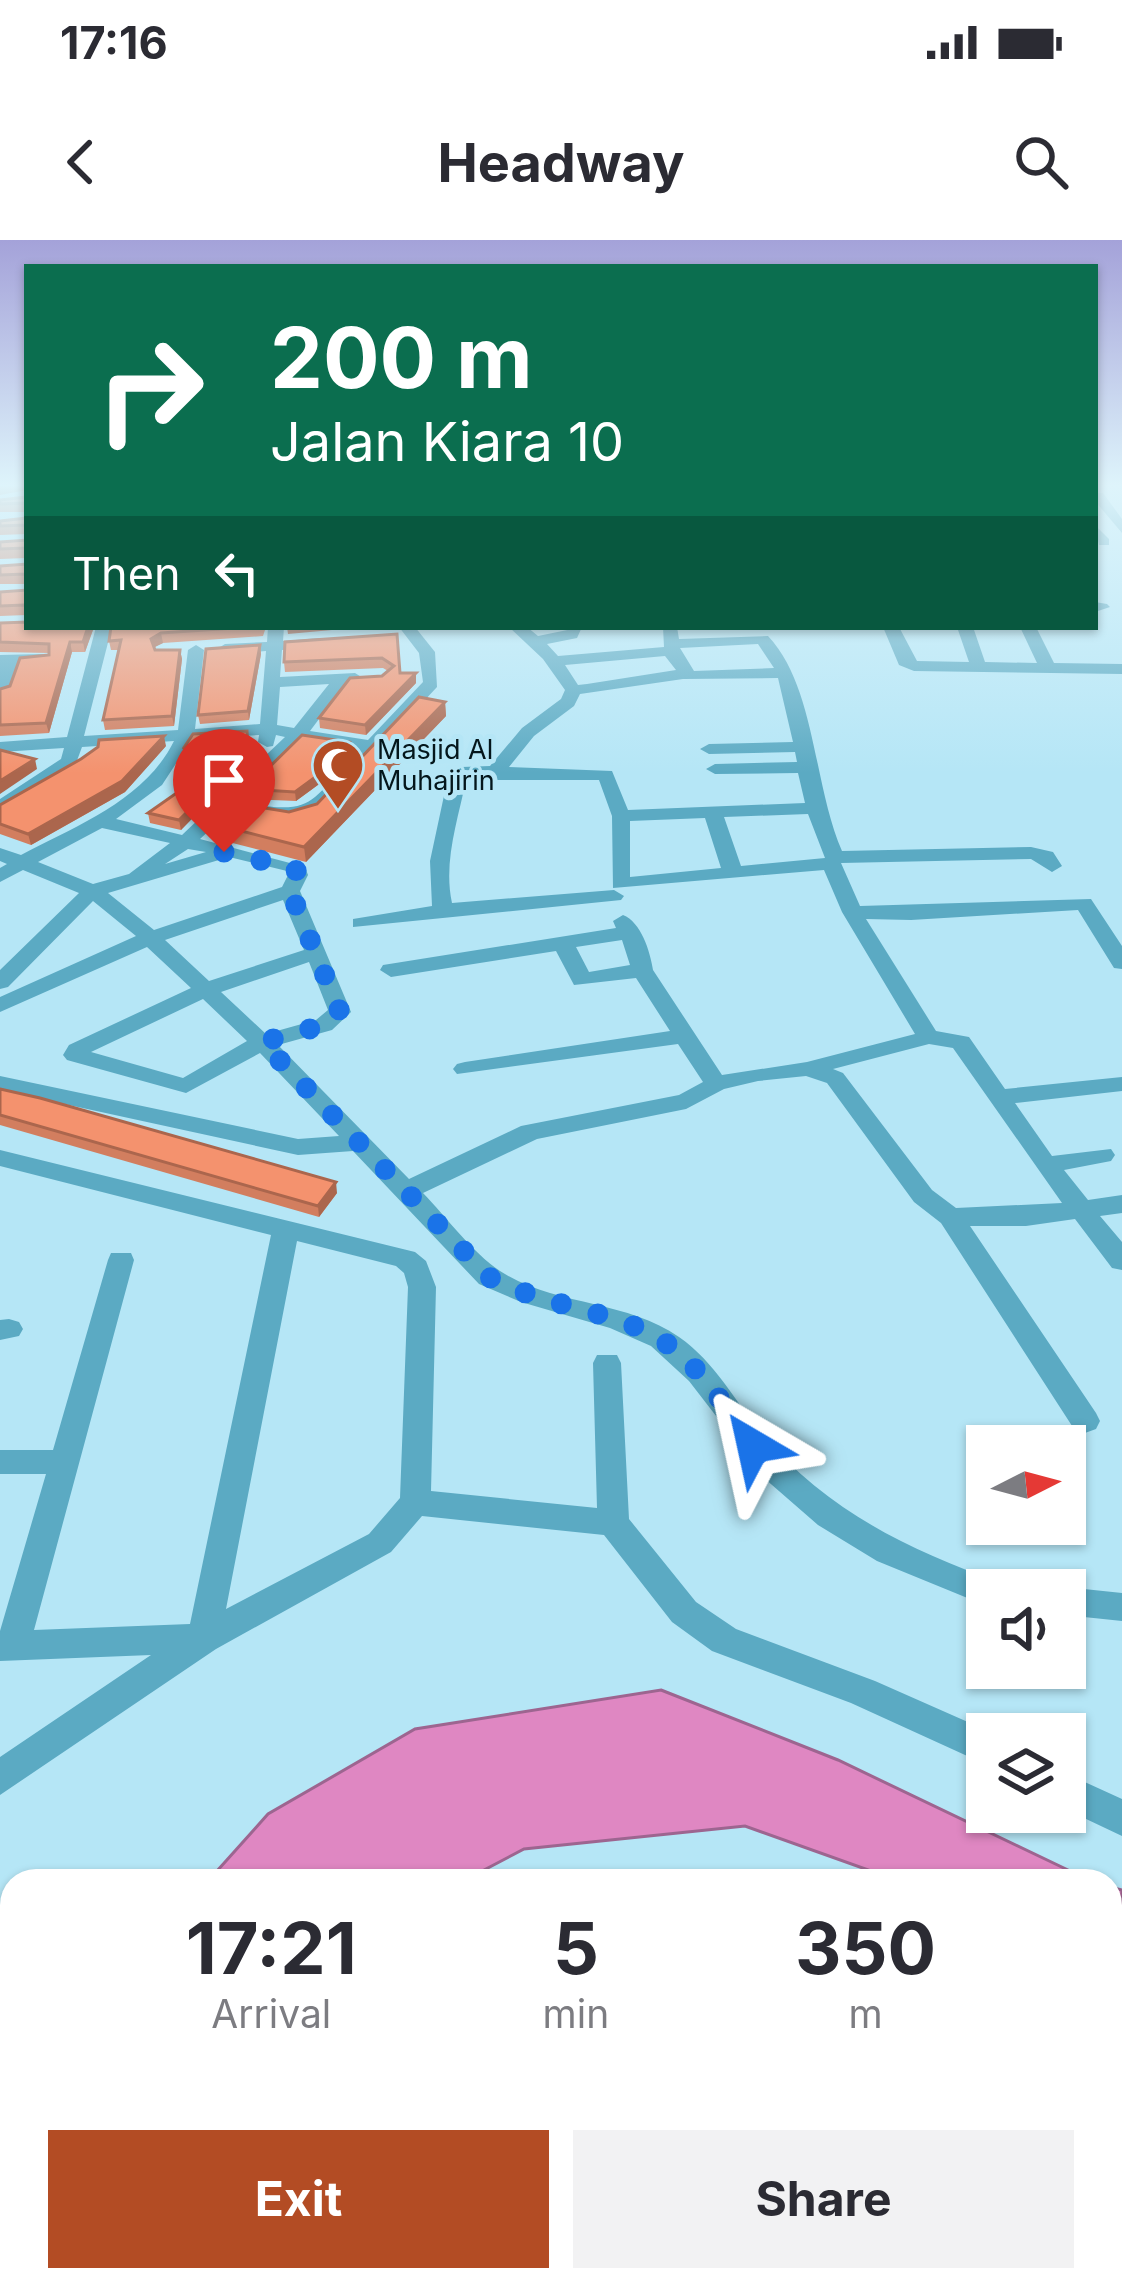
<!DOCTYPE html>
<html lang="en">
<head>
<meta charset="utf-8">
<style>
  :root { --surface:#fff; --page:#f2f2f3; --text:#2b2b33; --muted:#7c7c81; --accent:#b34c24 }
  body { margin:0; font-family:Inter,sans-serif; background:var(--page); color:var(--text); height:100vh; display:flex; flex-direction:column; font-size:45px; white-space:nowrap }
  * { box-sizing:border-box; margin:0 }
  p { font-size:39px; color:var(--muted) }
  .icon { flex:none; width:66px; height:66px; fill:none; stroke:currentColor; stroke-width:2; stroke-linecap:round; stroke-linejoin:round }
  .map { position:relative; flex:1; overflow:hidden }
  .details { position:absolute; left:0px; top:1629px; width:1122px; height:423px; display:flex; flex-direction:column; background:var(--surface); border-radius:36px 36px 0 0; box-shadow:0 3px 9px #0004 }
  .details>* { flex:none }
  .guide { position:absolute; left:24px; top:24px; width:1074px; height:366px; border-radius:0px; box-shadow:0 3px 9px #0004; background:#0b6e4f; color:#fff; overflow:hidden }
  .needle { width:78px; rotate:84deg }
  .controls { position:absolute; left:966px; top:1185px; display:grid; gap:24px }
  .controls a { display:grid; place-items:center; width:120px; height:120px; border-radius:0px; background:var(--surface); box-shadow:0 3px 9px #0004; font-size:60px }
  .pin { position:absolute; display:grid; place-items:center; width:102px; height:102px; color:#fff; margin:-123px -51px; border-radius:50% 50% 50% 0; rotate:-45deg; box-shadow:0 0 12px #0007 }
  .pin .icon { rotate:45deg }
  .me { position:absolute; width:132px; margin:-66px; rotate:324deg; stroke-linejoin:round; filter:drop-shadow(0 0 9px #0008) }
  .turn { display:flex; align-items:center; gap:42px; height:252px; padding:0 48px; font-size:54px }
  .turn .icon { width:156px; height:156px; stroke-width:2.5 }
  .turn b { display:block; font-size:84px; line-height:102px }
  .then { display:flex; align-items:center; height:114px; padding:0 48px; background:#0003; gap:24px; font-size:45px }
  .eta { display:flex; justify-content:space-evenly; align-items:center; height:204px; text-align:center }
  .eta b { font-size:72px; font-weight:700; line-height:84px }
  .button { display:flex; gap:24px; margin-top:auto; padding:24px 48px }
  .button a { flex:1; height:138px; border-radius:0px; background:var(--accent); color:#fff; font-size:48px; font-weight:700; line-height:138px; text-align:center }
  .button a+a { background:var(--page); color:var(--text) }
  .status { display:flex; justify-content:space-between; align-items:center; height:84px; padding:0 60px; background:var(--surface); direction:ltr }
  .status svg { height:33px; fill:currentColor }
  header { display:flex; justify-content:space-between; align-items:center; height:156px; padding:0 48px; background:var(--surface); font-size:54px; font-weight:700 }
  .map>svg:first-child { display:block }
</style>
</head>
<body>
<div class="status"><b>17:16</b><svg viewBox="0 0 49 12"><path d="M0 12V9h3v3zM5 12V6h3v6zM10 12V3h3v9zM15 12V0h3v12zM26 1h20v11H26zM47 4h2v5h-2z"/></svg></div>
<header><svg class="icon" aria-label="back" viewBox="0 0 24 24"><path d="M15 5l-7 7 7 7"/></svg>Headway<svg class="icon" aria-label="search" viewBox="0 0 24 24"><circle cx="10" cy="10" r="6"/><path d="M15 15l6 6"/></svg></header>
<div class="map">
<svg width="1122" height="2050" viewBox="0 0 1122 2050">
  <rect width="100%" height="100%" fill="#b5e6f6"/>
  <path fill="#df87c2" stroke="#9d6590" stroke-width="3" d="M 661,1450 L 838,1520 L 1091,1641 L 899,1641 L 745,1586 L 524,1609 L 463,1641 L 208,1641 L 268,1574 L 415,1489 Z
    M 1110,1647 L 1122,1650 L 1122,1788 L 1110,1780 Z
    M 12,1804 L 12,2040 L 7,2050 L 0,2050 L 0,1814 Z"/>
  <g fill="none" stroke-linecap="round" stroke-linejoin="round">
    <path fill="#5baac3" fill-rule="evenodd" d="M 1095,253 L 1103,253 L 1122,279 L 1122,293 L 1095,261 Z
      M 1095,285 L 1109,299 L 1109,305 L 1099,305 Z
      M 1095,362 L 1107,364 L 1110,367 L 1095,372 Z
      M 96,387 L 112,387 L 84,496 L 178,490 L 188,410 L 196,405 L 204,410 L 195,489 L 260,484 L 266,411 L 225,414 L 217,409 L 225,404 L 267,402 L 268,387 L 284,387 L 283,401 L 319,398 L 327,403 L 319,408 L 282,410 L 280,437 L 355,433 L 363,438 L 346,443 L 310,491 L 368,500 L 423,442 L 419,413 L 399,387 L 415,387 L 435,412 L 437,447 L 318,575 L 292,583 L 229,572 L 200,599 L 305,627 L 308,635 L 300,651 L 351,772 L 332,790 L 278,805 L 409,939 L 521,886 L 679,855 L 703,842 L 678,804 L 457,834 L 453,829 L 457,824 L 465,822 L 670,791 L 636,738 L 574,745 L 556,711 L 391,737 L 380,730 L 383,725 L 616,688 L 613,681 L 623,675 C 641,682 650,711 653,730 L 722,835 L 807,822 L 915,794 L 842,672 L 824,630 L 613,648 L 612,576 L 599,540 L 466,540 C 458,580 443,622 452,663 L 614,650 L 624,656 L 621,660 L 353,687 L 353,679 L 432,666 L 430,621 L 448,537 L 462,527 L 490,526 L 522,488 L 561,459 L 565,450 L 543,419 L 509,387 L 527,387 L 538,396 L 582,387 L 577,398 L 547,404 L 558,416 L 664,407 L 663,387 L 677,387 L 679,399 L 768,396 C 816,447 813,545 842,611 L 1031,607 L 1053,612 L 1062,626 L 1052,632 L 1031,619 L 841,623 L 860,666 L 1091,659 L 1122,706 L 1122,729 L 1114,728 L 1078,670 L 911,680 L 866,679 L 936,791 L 969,797 L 1005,849 L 1122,837 L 1122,851 L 1015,863 L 1052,916 L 1111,909 L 1115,915 L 1111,921 L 1064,930 L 1088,960 L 1122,955 L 1122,973 L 1100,976 L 1122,1002 L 1122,1030 L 1112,1028 L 1075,979 L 1026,986 L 970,986 L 1096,1173 L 1100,1181 L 1096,1189 L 1085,1193 L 1074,1189 L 941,983 L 914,962 L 827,843 L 806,836 L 758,841 L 724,849 L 686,869 L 537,899 L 423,953 C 447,978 472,1012 500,1031 C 554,1066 626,1060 679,1097 C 715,1122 735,1161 762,1194 C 825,1269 908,1310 999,1342 L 1002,1350 L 987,1350 L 987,1366 L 877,1321 L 818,1285 L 764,1238 L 689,1141 L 651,1106 L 610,1088 L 521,1062 L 479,1044 L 353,911 L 298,915 L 0,850 L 0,836 L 298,899 L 339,896 L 260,813 L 186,853 L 67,820 L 63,815 L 69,805 L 191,748 L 147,707 L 0,772 L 0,757 L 136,696 L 93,661 L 8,747 L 0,749 L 0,730 L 79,653 L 23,630 L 0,642 L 0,628 L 7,624 L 0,621 L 0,608 L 21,615 C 76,586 145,560 174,501 L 82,507 L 75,526 L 0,573 L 0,559 L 61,519 L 64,508 L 0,512 L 0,502 L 67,497 ZM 758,404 L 774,428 L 694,431 L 680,408 ZM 665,416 L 676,430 L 587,444 L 578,445 L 565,425 ZM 778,438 L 793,502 L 709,504 L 700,509 L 709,514 L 795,512 L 797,522 L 715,524 L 706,529 L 715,534 L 798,533 L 805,563 L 628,570 L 612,531 L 509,527 L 534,496 L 574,466 L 580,454 L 683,439 ZM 329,444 L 294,488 L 277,485 L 280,447 ZM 259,495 L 258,502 L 267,507 L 273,506 L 276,495 L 285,497 L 182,595 L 116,579 L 162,545 L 192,499 ZM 302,500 L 359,509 C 307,564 317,576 239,562 ZM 808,574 L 825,618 L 741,626 L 724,577 ZM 705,578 L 721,628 L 630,637 L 630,581 ZM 102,588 L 170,603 L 129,634 L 93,644 L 38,622 ZM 188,609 L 206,612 L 165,624 ZM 229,617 L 287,631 L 288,635 L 282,647 L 154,690 L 108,653 ZM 283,660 L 304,710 L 209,741 L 165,700 ZM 622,700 L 630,725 L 589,732 L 576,707 ZM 309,722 L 328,770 L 316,780 L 266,794 L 221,752 ZM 203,759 L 247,801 L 183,838 L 91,812 ZM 929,804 L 953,808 L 1062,963 L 956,968 L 932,950 L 843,833 L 833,829 Z
      M 883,387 L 899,387 L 917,421 L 969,422 L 957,387 L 973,387 L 985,422 L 1037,423 L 1020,387 L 1036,387 L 1054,423 L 1122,424 L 1122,434 L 914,431 L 899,425 Z
      M 42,414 L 48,416 L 48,422 L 19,424 L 8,454 L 0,459 L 0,415 Z
      M 0,910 L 415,1012 L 426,1021 L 436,1047 L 431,1251 L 597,1268 L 593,1123 L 597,1115 L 617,1115 L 621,1123 L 629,1279 L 696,1362 L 736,1389 L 875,1441 L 995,1494 L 987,1494 L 987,1525 L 851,1463 L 712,1411 L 672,1382 L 604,1295 L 422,1276 L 391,1312 L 216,1409 L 0,1555 L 0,1517 L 151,1415 L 0,1421 L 0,1391 L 46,1234 L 0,1234 L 0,1210 L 53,1210 L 108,1020 L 111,1013 L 131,1013 L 134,1020 L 34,1390 L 190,1384 L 271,995 L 0,926 ZM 297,1001 L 396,1026 L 404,1033 L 408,1047 L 400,1258 L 369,1294 L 226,1369 Z
      M 9,1079 L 19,1082 L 23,1089 L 19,1096 L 0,1100 L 0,1080 Z
      M 1065,1347 L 1122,1353 L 1122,1381 L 1065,1375 L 1065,1350 L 1056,1350 Z
      M 1065,1533 L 1122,1559 L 1122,1596 L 1065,1569 Z
      M 424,2040 L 478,2040 L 473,2050 L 420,2050 Z
      M 822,2040 L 872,2040 L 876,2050 L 827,2050 Z"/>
  </g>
  <path fill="#d27e5f" d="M 27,257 L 27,272 L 0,272 L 0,260 Z
    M 27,278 L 27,294 L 0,295 L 0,281 Z
    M 27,300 L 27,318 L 0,319 L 0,309 Z
    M 27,324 L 27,344 L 0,344 L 0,326 Z
    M 27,350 L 27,375 L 0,376 L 0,352 Z
    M 0,383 L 27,387 L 94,387 L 85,412 L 72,412 L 49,493 L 0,496 L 0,449 L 10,446 L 49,415 L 49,413 L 0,412 Z
    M 111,387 L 266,387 L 263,396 L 163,403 L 154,407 L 155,410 L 180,410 L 182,419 L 174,486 L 105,490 L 103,480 L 119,410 L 111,410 L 109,401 Z
    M 397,394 L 400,433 L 416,433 L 416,443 L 366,495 L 320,488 L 319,478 L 388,431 L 383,428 L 285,432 L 284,422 Z
    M 260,405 L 261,414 L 249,480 L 200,484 L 198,475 Z
    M 445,462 L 446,476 L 306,622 L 209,597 L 206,582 L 289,572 L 317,564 Z
    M 193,494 L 248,500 L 249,520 L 181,590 L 150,583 L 148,573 L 207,531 L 195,512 L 185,519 Z
    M 349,502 L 350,512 L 326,539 L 296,561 L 249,559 L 247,549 Z
    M 166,506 L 125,552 L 31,605 L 0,594 L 0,565 Z
    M 0,849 L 337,953 L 319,977 L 0,885 Z"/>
  <path fill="#ab664d" d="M 0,246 L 26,246 L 27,250 L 0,255 Z
    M 88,387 L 94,387 L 85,412 L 83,402 Z
    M 287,387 L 365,387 L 288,394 Z
    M 161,393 L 163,403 L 153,408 L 151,399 Z
    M 70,402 L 72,412 L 49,493 L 46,483 Z
    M 260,405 L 261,414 L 249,480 L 248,471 Z
    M 180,410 L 182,419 L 174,486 L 172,476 Z
    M 416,433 L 416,443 L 366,495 L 365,485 Z
    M 445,462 L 446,476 L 306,622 L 304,607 Z
    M 247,491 L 249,520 L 181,590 L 179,580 Z
    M 164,496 L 166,506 L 125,552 L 31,605 L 28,594 Z
    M 349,502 L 350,512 L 326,539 L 296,561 L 295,552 Z
    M 193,503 L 195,512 L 185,519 L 183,509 Z
    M 35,519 L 37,529 L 0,554 L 0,541 Z
    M 336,942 L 337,953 L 319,977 L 318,966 Z"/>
  <path fill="#f4926e" stroke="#ab664d" stroke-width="3" d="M 27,257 L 27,265 L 25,263 L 0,264 L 0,260 Z
    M 27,278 L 27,287 L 25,285 L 0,286 L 0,281 Z
    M 27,300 L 27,311 L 25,308 L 0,309 L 0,302 Z
    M 27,324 L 27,337 L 25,334 L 0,335 L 0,326 Z
    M 27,350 L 27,368 L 24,365 L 0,366 L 0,352 Z
    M 27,382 L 27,387 L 88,387 L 83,402 L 70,402 L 46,483 L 0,485 L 0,449 L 10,446 L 20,418 L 49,415 L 49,404 L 0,402 L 0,383 Z
    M 111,387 L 249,387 L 161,393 L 151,399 L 155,410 L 180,410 L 172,476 L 103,480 L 121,400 L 109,401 Z
    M 397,394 L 400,433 L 416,433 L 365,485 L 319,478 L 350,438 L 382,436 L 394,426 L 382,418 L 284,422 L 285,402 Z
    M 260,405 L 248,471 L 198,475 L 206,409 Z
    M 419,457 L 445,462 L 304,607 L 206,582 L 228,562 L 289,572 L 317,564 Z
    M 247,491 L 248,511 L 179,580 L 148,573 L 211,529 L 193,503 L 183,509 L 193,494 Z
    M 302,495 L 349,502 L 325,530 L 295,552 L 247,549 Z
    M 164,496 L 122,541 L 28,594 L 0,584 L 0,565 L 81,519 L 98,507 L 99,500 Z
    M 0,510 L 35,519 L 0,541 Z
    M 0,849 L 40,858 L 336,942 L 318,966 L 0,875 Z"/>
  <linearGradient id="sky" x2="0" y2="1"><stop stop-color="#a4a2d9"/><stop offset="0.46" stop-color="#def4fb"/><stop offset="1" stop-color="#def4fb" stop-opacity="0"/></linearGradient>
  <rect width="1122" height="533" fill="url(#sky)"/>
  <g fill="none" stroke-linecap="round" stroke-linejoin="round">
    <path stroke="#1a73e8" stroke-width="21" stroke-dasharray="0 37.8" d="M 224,612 L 295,628 L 298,635 L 290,651 L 340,772 L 324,785 L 262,802 L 489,1037 C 541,1066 619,1071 663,1101 C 702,1127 726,1169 753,1206"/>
  </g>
  <defs>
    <g id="mosque-pin" transform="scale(2.7)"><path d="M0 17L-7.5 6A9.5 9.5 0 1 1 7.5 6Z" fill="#b34c24" stroke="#b5e6f6"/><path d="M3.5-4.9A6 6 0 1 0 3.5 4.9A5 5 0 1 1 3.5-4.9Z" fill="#fff"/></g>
  </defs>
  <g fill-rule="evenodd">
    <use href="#mosque-pin" x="338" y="525"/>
  </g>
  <g text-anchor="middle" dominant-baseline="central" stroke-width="10" stroke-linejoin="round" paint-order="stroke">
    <g font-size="27" fill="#04161b" stroke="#b5e6f6" text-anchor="start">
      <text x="377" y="509">Masjid Al<tspan x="377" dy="31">Muhajirin</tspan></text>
    </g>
  </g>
</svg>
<div class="controls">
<a><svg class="needle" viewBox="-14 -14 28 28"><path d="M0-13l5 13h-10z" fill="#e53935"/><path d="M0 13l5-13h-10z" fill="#7c7c81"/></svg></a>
<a><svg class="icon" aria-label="sound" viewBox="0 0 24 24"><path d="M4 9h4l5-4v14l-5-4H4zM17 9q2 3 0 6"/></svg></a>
<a><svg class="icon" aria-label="layers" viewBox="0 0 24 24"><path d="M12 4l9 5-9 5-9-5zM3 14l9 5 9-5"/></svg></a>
</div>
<div class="pin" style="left:224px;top:612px;background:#d93025"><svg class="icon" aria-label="arrive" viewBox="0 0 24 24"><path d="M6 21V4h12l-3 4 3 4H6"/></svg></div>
<svg class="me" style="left:753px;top:1206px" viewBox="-20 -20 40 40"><path d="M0-17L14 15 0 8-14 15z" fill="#1a73e8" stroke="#fff" stroke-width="4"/></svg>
<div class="guide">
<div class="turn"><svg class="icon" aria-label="right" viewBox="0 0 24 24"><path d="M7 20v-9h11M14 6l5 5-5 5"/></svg><div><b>200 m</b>Jalan Kiara 10</div></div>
<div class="then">Then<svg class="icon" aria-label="left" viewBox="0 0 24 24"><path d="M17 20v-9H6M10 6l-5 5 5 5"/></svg></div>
</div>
<section class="details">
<div class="eta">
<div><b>17:21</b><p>Arrival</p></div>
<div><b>5</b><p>min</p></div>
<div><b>350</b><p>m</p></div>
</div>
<div class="button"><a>Exit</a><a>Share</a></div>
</section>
</div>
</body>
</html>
